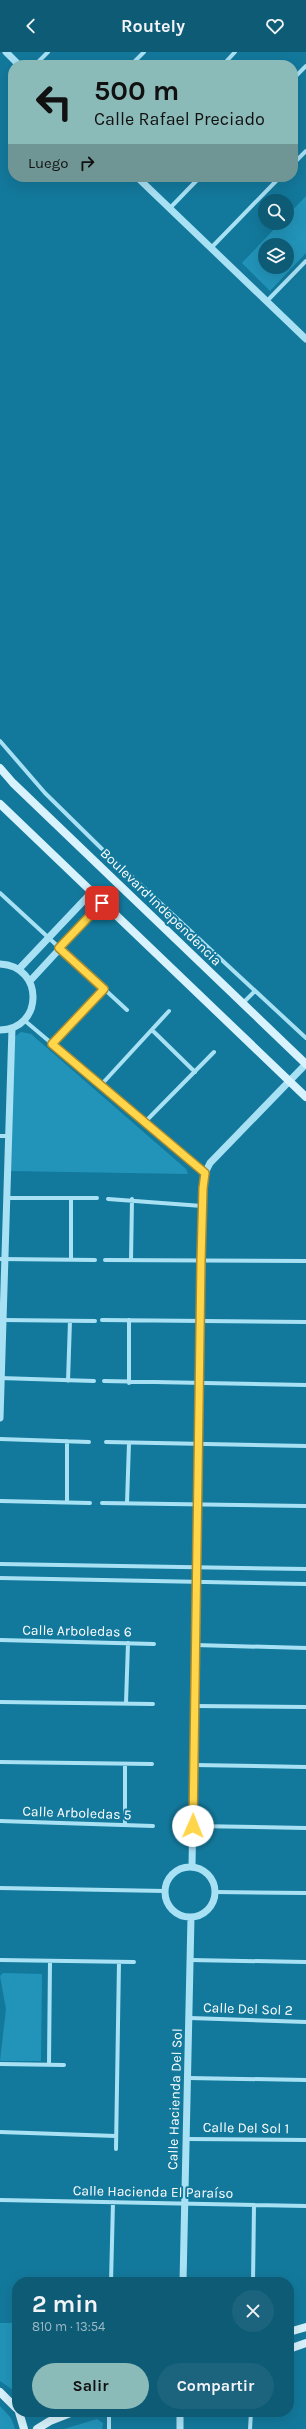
<!DOCTYPE html>
<html lang="es">
<head>
<meta charset="utf-8">
<style>
  :root { --surface:#0e5b75; --page:#1c647d; --text:#f1f3f6; --muted:#9bb9c5; --accent:#8bbbb9 }
  body { margin:0; font-family:Karla,sans-serif; background:var(--page); color:var(--text); height:100vh; display:flex; flex-direction:column; font-size:15px; white-space:nowrap }
  * { box-sizing:border-box; margin:0 }
  p { font-size:13px; color:var(--muted) }
  .icon { flex:none; width:22px; height:22px; fill:none; stroke:currentColor; stroke-width:2; stroke-linecap:round; stroke-linejoin:round }
  .map { position:relative; flex:1; overflow:hidden }
  .sheet { position:absolute; left:12px; top:2225px; width:282px; height:140px; display:flex; flex-direction:column; background:var(--surface); border-radius:16px; box-shadow:0 4px 16px #0002 }
  .sheet>* { flex:none }
  .guide { position:absolute; left:8px; top:8px; width:290px; height:122px; border-radius:16px; box-shadow:0 4px 16px #0002; background:#8bbbb9; color:#111; overflow:hidden }
  .controls { position:absolute; left:258px; top:142px; display:grid; gap:8px }
  .controls a { display:grid; place-items:center; width:36px; height:36px; border-radius:50%; background:var(--surface); box-shadow:0 4px 16px #0002; font-size:20px }
  .pin { position:absolute; display:grid; place-items:center; width:34px; height:34px; color:#fff; margin:-17px; border-radius:8px; box-shadow:0 2px 6px #0006 }
  .me { position:absolute; width:44px; margin:-22px; rotate:1deg; stroke-linejoin:round; filter:drop-shadow(0 0 3px #0008) }
  .turn { display:flex; align-items:center; gap:14px; height:84px; padding:0 20px; font-size:18px }
  .turn .icon { width:52px; height:52px; stroke-width:2.5 }
  .turn b { display:block; font-size:28px; line-height:34px }
  .then { display:flex; align-items:center; height:38px; padding:0 20px; background:#0003; gap:8px; font-size:15px }
  .round { display:grid; place-items:center; flex:none; width:42px; height:42px; border-radius:21px; background:var(--page) }
  .head { display:flex; align-items:center; justify-content:space-between; height:68px; padding:0 20px }
  h1 { font-size:24px; font-weight:700; line-height:30px }
  .primary-button { display:flex; gap:8px; margin-top:auto; padding:8px 20px }
  .primary-button a { flex:1; height:46px; border-radius:24px; background:var(--accent); color:#111; font-size:16px; font-weight:700; line-height:46px; text-align:center }
  .primary-button a+a { background:var(--page); color:var(--text) }
  header { display:flex; justify-content:space-between; align-items:center; height:52px; padding:0 20px; background:var(--surface); font-size:18px; font-weight:700 }
  .map>svg:first-child { display:block }
</style>
</head>
<body>
<header><svg class="icon" aria-label="back" viewBox="0 0 24 24"><path d="M15 5l-7 7 7 7"/></svg>Routely<svg class="icon" aria-label="heart" viewBox="0 0 24 24"><path d="M12 20l-8-8c-3-5 5-10 8-4 3-6 11-1 8 4z"/></svg></header>
<div class="map">
<svg width="306" height="2377" viewBox="0 0 306 2377">
  <rect width="100%" height="100%" fill="#13799c"/>
  <path fill="#2294b9" fill-rule="evenodd" d="M 306,144 L 306,201 L 270,239 L 242,211 L 280,171 L 287,171 L 287,164 ZM 265,193 L 287,193 L 287,215 L 265,215 Z
    M 21,980 L 31,982 L 186,1117 L 188,1122 L 10,1119 L 13,986 Z
    M 3,1921 L 42,1922 L 41,2009 L 0,2009 L 6,1957 L 0,1924 Z
    M 0,2271 L 17,2271 L 17,2341 L 0,2329 Z
    M 0,2354 L 11,2366 L 15,2377 L 0,2377 Z
    M 97,2367 L 103,2371 L 102,2377 L 64,2377 Z"/>
  <g fill="none" stroke-linecap="round" stroke-linejoin="round">
    <path stroke="#a9e1f4" stroke-width="4" d="M 35,13 L 48,0
      M 131,13 L 144,0
      M 223,13 L 235,0
      M 293,27 L 306,14
      M 293,112 L 306,99
      M 170,156 L 200,125
      M 211,196 L 280,125
      M 267,249 L 306,209
      M 0,689 L 45,741 L 101,796 L 306,986
      M 0,841 L 127,958
      M 243,951 L 255,939
      M 24,968 L 205,1121
      M 152,978 L 195,1020
      M 52,992 L 105,937
      M 101,1033 L 169,959
      M 145,1070 L 214,1000
      M 0,1084 L 8,1084
      M 6,1146 L 97,1146
      M 108,1147 L 202,1154
      M 0,1207 L 95,1208
      M 71,1208 L 71,1146
      M 105,1208 L 306,1209
      M 131,1208 L 132,1147
      M 3,1268 L 95,1269
      M 102,1268 L 306,1270
      M 0,1326 L 94,1329
      M 68,1329 L 70,1269
      M 104,1329 L 306,1333
      M 129,1331 L 129,1268
      M 0,1387 L 89,1390
      M 106,1390 L 306,1394
      M 0,1449 L 90,1451
      M 67,1450 L 67,1389
      M 102,1451 L 306,1454
      M 127,1451 L 129,1391
      M 0,1512 L 306,1517
      M 0,1526 L 306,1532
      M 0,1588 L 154,1592
      M 195,1593 L 306,1596
      M 0,1650 L 153,1652
      M 126,1651 L 128,1591
      M 194,1654 L 306,1655
      M 0,1710 L 152,1712
      M 194,1713 L 306,1715
      M 0,1769 L 153,1774
      M 125,1773 L 125,1712
      M 193,1774 L 306,1776
      M 0,1836 L 165,1839
      M 215,1840 L 306,1841
      M 0,1908 L 134,1910
      M 190,1908 L 306,1910
      M 190,1966 L 306,1970
      M 0,2012 L 64,2013
      M 49,2012 L 50,1909
      M 188,2026 L 306,2028
      M 0,2080 L 116,2084
      M 187,2087 L 306,2088
      M 116,2097 L 119,1910
      M 0,2148 L 306,2154
      M 111,2230 L 113,2150
      M 253,2230 L 254,2153
      M 109,2377 L 109,2360
      M 250,2377 L 251,2360"/>
    <path stroke="#a9e1f4" stroke-width="7" d="M 6,0 L 19,13
      M 137,125 L 306,287
      M 0,912 C 45,914 43,978 0,978
      M 19,917 L 91,841
      M 30,929 L 102,851
      M 0,1366 L 12,976
      M 192,1815 L 203,1136 L 205,1121 L 210,1111 L 306,1012
      M165 1840a25 25 0 1 1 50 0a25 25 0 1 1-50 0Z
      M 183,2230 L 191,1865
      M 180,2377 L 180,2360"/>
    <path stroke="#d8f3fd" stroke-width="8" d="M 0,716 L 13,731 L 306,1012
      M 0,752 L 306,1045
      M 289,2280 L 306,2275
      M 289,2297 L 306,2291
      M 0,2340 L 17,2357
      M 19,2360 L 24,2377
      M 37,2377 L 50,2369 L 73,2360"/>
  </g>
  <g fill="none" stroke-linecap="round" stroke-linejoin="round">
    <g stroke="#a68a30" stroke-width="10">
      <path id="route" d="M 102,851 L 59,896 L 104,937 L 52,992 L 205,1121 L 203,1136 L 201,1209 L 193,1774"/>
    </g>
    <use href="#route" stroke="#ffd54a" stroke-width="7"/>
  </g>
  <g text-anchor="middle" dominant-baseline="central" stroke-width="4" stroke-linejoin="round" paint-order="stroke">
    <g font-size="14" fill="#fff" stroke="#13799c">
      <text transform="translate(161 855) rotate(44)">Boulevard Independencia</text>
      <text transform="translate(77 1579) rotate(1)">Calle Arboledas 6</text>
      <text transform="translate(77 1761) rotate(2)">Calle Arboledas 5</text>
      <text transform="translate(248 1957) rotate(2)">Calle Del Sol 2</text>
      <text transform="translate(175 2047) rotate(-88)">Calle Hacienda Del Sol</text>
      <text transform="translate(246 2076) rotate(1)">Calle Del Sol 1</text>
      <text transform="translate(153 2140) rotate(1)">Calle Hacienda El Paraíso</text>
    </g>
  </g>
</svg>
<div class="controls">
<a><svg class="icon" aria-label="search" viewBox="0 0 24 24"><circle cx="10" cy="10" r="6"/><path d="M15 15l6 6"/></svg></a>
<a><svg class="icon" aria-label="layers" viewBox="0 0 24 24"><path d="M12 4l9 5-9 5-9-5zM3 14l9 5 9-5"/></svg></a>
</div>
<div class="pin" style="left:102px;top:851px;background:#d93025"><svg class="icon" aria-label="arrive" viewBox="0 0 24 24"><path d="M6 21V4h12l-3 4 3 4H6"/></svg></div>
<svg class="me" style="left:193px;top:1774px" viewBox="-20 -20 40 40"><circle r="19" fill="#fff"/><path d="M0-13L10 11 0 6-10 11z" fill="#ffd54a"/></svg>
<div class="guide">
<div class="turn"><svg class="icon" aria-label="left" viewBox="0 0 24 24"><path d="M17 20v-9H6M10 6l-5 5 5 5"/></svg><div><b>500 m</b>Calle Rafael Preciado</div></div>
<div class="then">Luego<svg class="icon" aria-label="right" viewBox="0 0 24 24"><path d="M7 20v-9h11M14 6l5 5-5 5"/></svg></div>
</div>
<section class="sheet">
<div class="head"><div><h1>2 min</h1><p>810 m · 13:54</p></div><a class="round"><svg class="icon" aria-label="close" viewBox="0 0 24 24"><path d="M6 6l12 12M18 6L6 18"/></svg></a></div>
<div class="primary-button"><a>Salir</a><a>Compartir</a></div>
</section>
</div>
</body>
</html>
